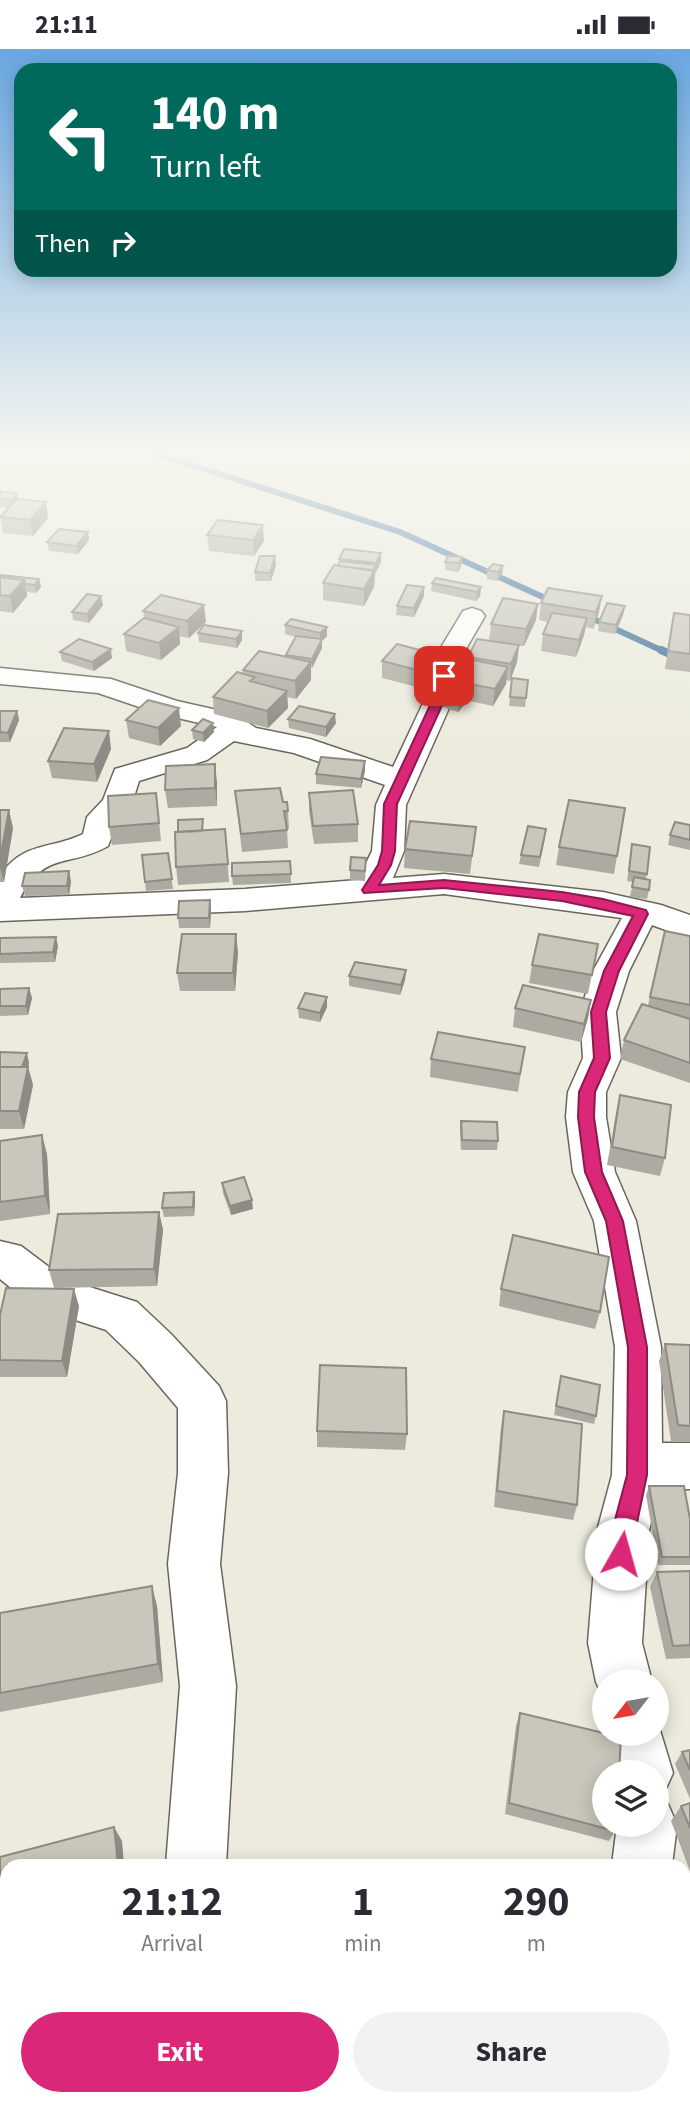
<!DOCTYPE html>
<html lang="en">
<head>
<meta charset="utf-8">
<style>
  :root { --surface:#fff; --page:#f2f2f3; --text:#2b2b33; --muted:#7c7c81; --accent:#db2777 }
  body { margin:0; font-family:"Source Sans 3",sans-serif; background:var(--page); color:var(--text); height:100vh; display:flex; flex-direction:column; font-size:26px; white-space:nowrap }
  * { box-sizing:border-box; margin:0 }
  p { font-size:23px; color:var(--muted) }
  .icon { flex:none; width:38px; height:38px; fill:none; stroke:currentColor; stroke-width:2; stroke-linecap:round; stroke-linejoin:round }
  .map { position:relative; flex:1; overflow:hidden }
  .side { position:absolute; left:0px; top:1810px; width:691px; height:247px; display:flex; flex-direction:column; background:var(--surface); border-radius:21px 21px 0 0; box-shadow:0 4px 18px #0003 }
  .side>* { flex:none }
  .banner { position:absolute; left:14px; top:14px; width:663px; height:214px; border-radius:21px; box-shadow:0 4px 18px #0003; background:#00695c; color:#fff; overflow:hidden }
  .needle { width:46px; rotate:239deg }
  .fabs { position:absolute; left:592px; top:1620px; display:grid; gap:14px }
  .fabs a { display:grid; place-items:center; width:77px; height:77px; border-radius:50%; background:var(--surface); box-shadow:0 4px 18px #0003; font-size:35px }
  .pin { position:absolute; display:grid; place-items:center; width:60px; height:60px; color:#fff; margin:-30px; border-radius:14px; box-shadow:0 4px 10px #0006 }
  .me { position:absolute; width:77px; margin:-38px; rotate:7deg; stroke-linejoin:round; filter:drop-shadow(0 0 5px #0008) }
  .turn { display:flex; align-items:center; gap:24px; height:147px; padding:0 21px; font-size:32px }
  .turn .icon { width:91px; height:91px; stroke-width:2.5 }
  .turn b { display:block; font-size:49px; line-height:60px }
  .then { display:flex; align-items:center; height:66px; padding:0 21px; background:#0003; gap:14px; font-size:26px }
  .eta { display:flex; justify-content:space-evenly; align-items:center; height:119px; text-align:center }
  .eta b { font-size:42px; font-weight:700; line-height:49px }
  .cta { display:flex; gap:14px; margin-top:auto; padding:14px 21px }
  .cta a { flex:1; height:80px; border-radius:42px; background:var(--accent); color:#fff; font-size:28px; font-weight:700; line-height:80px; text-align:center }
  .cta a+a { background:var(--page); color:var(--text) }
  .status { display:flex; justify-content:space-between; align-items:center; height:49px; padding:0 35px; background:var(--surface); direction:ltr }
  .status svg { height:19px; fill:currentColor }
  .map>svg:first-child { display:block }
</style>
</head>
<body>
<div class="status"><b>21:11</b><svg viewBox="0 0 49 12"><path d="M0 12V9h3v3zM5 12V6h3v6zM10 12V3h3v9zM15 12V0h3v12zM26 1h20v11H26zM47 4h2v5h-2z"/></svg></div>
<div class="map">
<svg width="690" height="2055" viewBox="0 0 690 2055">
  <rect width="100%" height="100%" fill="#ecebde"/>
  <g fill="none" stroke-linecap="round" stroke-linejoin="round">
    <path stroke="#3e6f9d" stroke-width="6" d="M 157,405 L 400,483 L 554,553
      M 585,566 L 665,603"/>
    <path stroke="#3e6f9d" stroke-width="8" d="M 661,601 L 690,614"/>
    <g stroke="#68675c" stroke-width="3">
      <path id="minor" d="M 472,559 L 481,562 L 485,567 L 463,605 L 453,650 L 406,756 L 404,802 L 393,829 L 444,825 L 603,843 L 661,856 L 690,866 L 690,890 L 652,876 L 629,922 L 616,963 L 621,1009 L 606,1043 L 606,1068 L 615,1123 L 636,1172 L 661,1298 L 662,1394 L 690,1394 L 690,1440 L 658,1441 L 649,1482 L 642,1594 L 652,1633 L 604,1633 L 604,1651 L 596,1633 L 588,1594 L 597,1482 L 612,1426 L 615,1298 L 594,1172 L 573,1123 L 566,1068 L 568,1043 L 583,1009 L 580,963 L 593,922 L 622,869 L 444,845 L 245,862 L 0,872 L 0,827 C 23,792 50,801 83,785 L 87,768 L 103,751 L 115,720 L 187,699 L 217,678 L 160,665 L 98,644 L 0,635 L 0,619 L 111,630 L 177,652 L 235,665 L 256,679 L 310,690 L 393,718 L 425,650 L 437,605 L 463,562 ZM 234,692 L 294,704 L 385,736 L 376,756 L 372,802 L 358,831 L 245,840 L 20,849 C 45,801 70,819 108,797 L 118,771 L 132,754 L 139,732 L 207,711 Z
        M 0,1192 L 21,1197 L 53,1221 L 77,1234 L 137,1253 L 171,1285 L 219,1337 L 226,1352 L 228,1424 L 220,1515 L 236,1637 L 226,1816 L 166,1816 L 180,1637 L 168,1515 L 178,1424 L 178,1359 L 139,1313 L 106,1281 L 48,1262 L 21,1247 L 0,1230 Z
        M 656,1668 L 673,1724 L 664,1744 L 656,1748 L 656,1724 L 615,1724 L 607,1685 L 656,1685 Z
        M 656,1750 L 668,1755 L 677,1776 L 672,1816 L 612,1816 L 617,1776 L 656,1776 Z
        M 252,2049 L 320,2049 L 323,2055 L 254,2055 Z
        M 505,2049 L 574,2049 L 572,2055 L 502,2055 Z"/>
    </g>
    <use href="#minor" fill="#fff" fill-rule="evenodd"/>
  </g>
  <path fill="#adaba1" d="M 0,437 L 2,443 L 17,444 L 18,450 L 48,469 L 33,487 L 3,484 L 0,468 L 8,459 L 0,458 Z
    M 88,483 L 89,491 L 78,505 L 49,502 L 47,493 Z
    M 207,486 L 264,492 L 254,507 L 209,502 Z
    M 462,508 L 461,517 L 458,523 L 445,521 L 445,513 Z
    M 339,510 L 381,513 L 374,527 L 374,538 L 364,557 L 323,551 L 323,534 L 339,515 Z
    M 276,516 L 271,532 L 255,532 L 255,523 Z
    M 503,517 L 502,525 L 497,532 L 487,530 L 487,521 Z
    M 0,526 L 39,530 L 41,538 L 36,544 L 27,543 L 27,547 L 13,564 L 0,562 Z
    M 432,534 L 481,538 L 480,547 L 476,552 L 431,542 Z
    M 424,547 L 414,568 L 396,566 L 397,557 Z
    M 541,554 L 599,563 L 593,580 L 586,578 L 584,586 L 576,608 L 541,602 L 543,585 L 548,573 L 539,571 Z
    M 103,556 L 89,574 L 73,571 L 72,563 Z
    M 625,557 L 623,566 L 615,585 L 598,582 L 599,573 Z
    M 143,562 L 206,573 L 189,589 L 179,587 L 180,595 L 161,611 L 126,602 L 124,585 L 144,569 Z
    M 674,564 L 690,566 L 690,623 L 665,620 Z
    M 291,570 L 327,587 L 322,592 L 322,599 L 312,619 L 311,618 L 311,631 L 296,650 L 287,648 L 288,659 L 268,679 L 214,665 L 213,648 L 243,625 L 243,621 L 286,608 L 286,606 L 296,588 L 285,585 L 285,576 Z
    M 536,571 L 524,597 L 519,597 L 517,613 L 510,632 L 506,631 L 506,635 L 493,657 L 465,651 L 465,655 L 458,663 L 443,658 L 444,649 L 454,643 L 455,632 L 468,608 L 489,592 L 491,575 Z
    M 242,582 L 242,591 L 237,599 L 199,593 L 198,584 Z
    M 60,603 L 112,609 L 94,622 L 62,612 Z
    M 435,605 L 434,622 L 421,639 L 382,629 L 382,612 Z
    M 512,629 L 528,631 L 525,658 L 509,657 Z
    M 0,662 L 17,662 L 19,671 L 10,693 L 0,693 Z
    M 288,670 L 336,674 L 326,688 L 289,679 Z
    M 126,671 L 181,677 L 160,697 L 129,689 Z
    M 192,681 L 214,683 L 204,693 L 193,690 Z
    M 111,700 L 97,733 L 52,729 L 48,712 Z
    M 365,712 L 365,722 L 361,739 L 316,735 L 316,725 Z
    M 215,715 L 217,757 L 168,759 L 165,741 Z
    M 235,742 L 283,753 L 288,762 L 289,780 L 287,780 L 288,799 L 242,803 Z
    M 309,744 L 358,775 L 358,793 L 314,795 L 309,762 Z
    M 0,761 L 13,779 L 4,833 L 0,833 Z
    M 158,761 L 161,792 L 112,796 L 109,778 Z
    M 690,776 L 690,801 L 668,796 L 670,786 Z
    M 476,778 L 470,825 L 404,819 L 405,800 Z
    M 225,780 L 229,833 L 178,836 L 176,818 L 204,782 Z
    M 545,789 L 539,818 L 519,815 L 521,806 Z
    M 632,795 L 647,825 L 646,830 L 649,841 L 647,850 L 630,848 L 633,833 L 627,832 Z
    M 559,798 L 617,807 L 614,825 L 556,816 Z
    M 168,804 L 173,840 L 146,842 L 145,833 Z
    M 290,812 L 291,834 L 233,836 L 232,827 Z
    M 366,819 L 365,832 L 350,831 L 350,821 Z
    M 71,832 L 69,846 L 25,847 L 22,837 Z
    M 210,851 L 211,861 L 210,879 L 179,879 L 178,869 Z
    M 665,882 L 690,887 L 690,1034 L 620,1010 L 624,991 L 648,956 Z
    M 0,889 L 58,897 L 55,913 L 0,914 Z
    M 598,895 L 588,945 L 529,934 L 532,916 Z
    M 238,903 L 235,942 L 180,942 L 177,924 Z
    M 406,921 L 405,931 L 400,946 L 349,937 L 349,927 Z
    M 29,939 L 32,949 L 28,966 L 0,967 L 0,940 Z
    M 591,951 L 588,969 L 581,993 L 513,978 L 515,959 Z
    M 327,958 L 320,973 L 299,969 L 298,959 Z
    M 0,1003 L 29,1014 L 28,1018 L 33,1036 L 24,1080 L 0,1080 Z
    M 431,1010 L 522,1016 L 518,1043 L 430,1028 Z
    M 620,1046 L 665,1109 L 660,1127 L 607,1116 L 616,1064 Z
    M 461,1072 L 498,1092 L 497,1101 L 461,1101 L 460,1082 Z
    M 0,1092 L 47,1105 L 50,1165 L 0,1172 Z
    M 222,1134 L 253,1160 L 231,1166 L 223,1144 Z
    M 194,1143 L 195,1153 L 194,1167 L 164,1168 L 162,1159 Z
    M 159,1163 L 163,1181 L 157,1237 L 54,1239 L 49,1221 Z
    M 501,1240 L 600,1263 L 595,1280 L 499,1257 Z
    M 79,1257 L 67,1328 L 0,1328 L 0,1266 Z
    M 665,1295 L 690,1296 L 690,1393 L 671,1392 L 659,1312 Z
    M 561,1327 L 596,1367 L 594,1375 L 554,1366 Z
    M 504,1362 L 577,1456 L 573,1471 L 494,1458 L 501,1378 Z
    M 317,1382 L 407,1385 L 405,1401 L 317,1398 Z
    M 649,1437 L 690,1470 L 690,1516 L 658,1516 L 646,1446 Z
    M 690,1522 L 690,1609 L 666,1610 L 650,1538 L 657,1523 Z
    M 157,1557 L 163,1633 L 0,1663 L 0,1564 Z
    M 520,1664 L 615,1782 L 609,1792 L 505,1765 L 516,1676 Z
    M 690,1701 L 690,1750 L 675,1715 L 682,1703 Z
    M 690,1754 L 690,1822 L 671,1772 L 681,1757 Z"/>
  <path fill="#8d8b83" d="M 17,444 L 18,453 L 13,459 L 12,451 Z
    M 46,453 L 48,469 L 33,487 L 30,471 Z
    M 263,476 L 264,492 L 254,507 L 253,491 Z
    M 88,483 L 89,491 L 78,505 L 76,497 Z
    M 381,504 L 381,513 L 376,523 L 376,514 Z
    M 275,507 L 276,516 L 271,532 L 270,524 Z
    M 462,508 L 461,517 L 458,523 L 459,514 Z
    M 376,516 L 374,538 L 364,557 L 364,540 Z
    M 503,517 L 502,525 L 497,532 L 498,523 Z
    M 39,530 L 41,538 L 36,544 L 35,536 Z
    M 24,531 L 27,547 L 13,564 L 10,547 Z
    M 424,538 L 424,547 L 414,568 L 414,559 Z
    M 481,538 L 480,547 L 476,552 L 477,543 Z
    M 101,547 L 103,556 L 89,574 L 87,565 Z
    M 602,547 L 599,563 L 593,580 L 596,563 Z
    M 538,555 L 536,571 L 524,597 L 526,580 Z
    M 204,556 L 206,573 L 189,589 L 187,572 Z
    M 625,557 L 623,566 L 615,585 L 616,576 Z
    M 587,569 L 584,586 L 576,608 L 579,591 Z
    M 179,578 L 180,595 L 161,611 L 159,594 Z
    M 327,578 L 327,587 L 322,592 L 322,599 L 312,619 L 312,610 L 320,593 L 320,584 Z
    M 242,582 L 242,591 L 237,599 L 236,590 Z
    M 519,596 L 517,613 L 510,632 L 511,615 Z
    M 111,600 L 112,609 L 94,622 L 92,613 Z
    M 435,605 L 434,622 L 421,639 L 421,622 Z
    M 311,613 L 311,631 L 296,650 L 295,632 Z
    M 508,618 L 506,635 L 493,657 L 495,640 Z
    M 287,642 L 288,659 L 268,679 L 267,662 Z
    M 465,646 L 465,655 L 458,663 L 459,654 Z
    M 179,659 L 181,677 L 160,697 L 158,679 Z
    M 17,662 L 19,671 L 10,693 L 8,684 Z
    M 335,665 L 336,674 L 326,688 L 326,678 Z
    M 213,674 L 214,683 L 204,693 L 203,684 Z
    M 109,682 L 111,700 L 97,733 L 94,715 Z
    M 365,712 L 365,722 L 361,739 L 361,730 Z
    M 215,715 L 217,733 L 217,757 L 215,739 Z
    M 9,761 L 13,779 L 4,833 L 0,819 L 0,810 Z
    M 69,822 L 71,832 L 69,846 L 67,837 Z
    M 210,851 L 211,861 L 210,879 L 209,869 Z
    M 236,885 L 238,903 L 235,942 L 233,924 Z
    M 56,888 L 58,897 L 55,913 L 53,903 Z
    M 406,921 L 405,931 L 400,946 L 401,936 Z
    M 29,939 L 32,949 L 28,966 L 26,957 Z
    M 327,948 L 327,958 L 320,973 L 320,964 Z
    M 591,951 L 588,969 L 581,993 L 584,975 Z
    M 27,1004 L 29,1014 L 25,1029 L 22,1019 Z
    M 28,1018 L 33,1036 L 24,1080 L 19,1062 Z
    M 42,1086 L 47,1105 L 50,1165 L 45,1147 Z
    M 194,1143 L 195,1153 L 194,1167 L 193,1158 Z
    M 252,1151 L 253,1160 L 231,1166 L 230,1157 Z
    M 159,1163 L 163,1181 L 157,1237 L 154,1220 Z
    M 74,1240 L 79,1257 L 67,1328 L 62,1312 Z
    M 152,1537 L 157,1557 L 163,1633 L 158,1615 Z
    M 114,1778 L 122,1792 L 124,1816 L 118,1816 Z
    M 7,1914 L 7,1928 L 0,1930 L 0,1916 Z"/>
  <path fill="#c9c7bb" stroke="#8d8b83" stroke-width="2" d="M 1,443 L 17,444 L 12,451 L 0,450 L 0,445 Z
    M 17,450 L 46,453 L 30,471 L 0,468 Z
    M 218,471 L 263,476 L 253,491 L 207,486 Z
    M 59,480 L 88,483 L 76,497 L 47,493 Z
    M 344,500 L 381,504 L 376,514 L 339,510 Z
    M 260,507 L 275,507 L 270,524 L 255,523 Z
    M 448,507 L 462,508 L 459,514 L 445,513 Z
    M 340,512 L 376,516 L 373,521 L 338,517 Z
    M 493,515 L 503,517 L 498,523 L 487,521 Z
    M 334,516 L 374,522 L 364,540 L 323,534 Z
    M 0,526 L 39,530 L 35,536 L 25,535 L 24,531 L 0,528 Z
    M 0,528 L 24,531 L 10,547 L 0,546 Z
    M 436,529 L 481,538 L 477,543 L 432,534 Z
    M 407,536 L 424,538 L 414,559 L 397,557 Z
    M 548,539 L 602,547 L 596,563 L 541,554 Z
    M 87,545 L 101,547 L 87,565 L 72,563 Z
    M 161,546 L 204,556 L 187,572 L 143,562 Z
    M 503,549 L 538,555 L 526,580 L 491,575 Z
    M 607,554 L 625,557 L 616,576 L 599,573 Z
    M 552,564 L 587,569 L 579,591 L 543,585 Z
    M 674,564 L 690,566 L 690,605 L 668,602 Z
    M 144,569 L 179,578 L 159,594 L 124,585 Z
    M 291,570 L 327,578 L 320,584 L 285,576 Z
    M 204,576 L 242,582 L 236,590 L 198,584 Z
    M 296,587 L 322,590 L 312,610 L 286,606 Z
    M 79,590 L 111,600 L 92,613 L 60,603 Z
    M 477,590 L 519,596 L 511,615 L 468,608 Z
    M 397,595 L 435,605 L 421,622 L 382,612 Z
    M 259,602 L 311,613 L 295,632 L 243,621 Z
    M 468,610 L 508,618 L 495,640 L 455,632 Z
    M 237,623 L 255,628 L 250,632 L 287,642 L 267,662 L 213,648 Z
    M 512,629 L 528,631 L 526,649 L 510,648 Z
    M 451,642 L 465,646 L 459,654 L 444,649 Z
    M 148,651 L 179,659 L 158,679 L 126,671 Z
    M 299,657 L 335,665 L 326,678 L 288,670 Z
    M 0,662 L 17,662 L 8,684 L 0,683 Z
    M 203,670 L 213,674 L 203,684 L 192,681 Z
    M 64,679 L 109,682 L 94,715 L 48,712 Z
    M 321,708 L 365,712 L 361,730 L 316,725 Z
    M 215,715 L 215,739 L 165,741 L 166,717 Z
    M 280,739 L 283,753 L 287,753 L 288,762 L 284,762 L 287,781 L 241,785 L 235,742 Z
    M 353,741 L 358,775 L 313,777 L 309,744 Z
    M 156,744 L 159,774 L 109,778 L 108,747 Z
    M 569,751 L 625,759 L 617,807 L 559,798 Z
    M 0,761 L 9,761 L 0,810 Z
    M 203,770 L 202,782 L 178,783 L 178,771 Z
    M 410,772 L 476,778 L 472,807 L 405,800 Z
    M 675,773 L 690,776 L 690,791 L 670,786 Z
    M 528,777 L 546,780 L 540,808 L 521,806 Z
    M 225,780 L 228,815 L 176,818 L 175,783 Z
    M 632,795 L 650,798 L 647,825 L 629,822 Z
    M 168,804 L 172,830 L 145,833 L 142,806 Z
    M 351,808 L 366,809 L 365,822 L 350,821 Z
    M 290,812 L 291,825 L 232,827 L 232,814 Z
    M 69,822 L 67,837 L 22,837 L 25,824 Z
    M 634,828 L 650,831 L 649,841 L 632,838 Z
    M 210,851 L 209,869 L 178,869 L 179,852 Z
    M 665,882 L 690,887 L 690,956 L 650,948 Z
    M 182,885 L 236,885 L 233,924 L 177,924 Z
    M 539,885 L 598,895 L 592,926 L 532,916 Z
    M 56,888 L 53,903 L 0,905 L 0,889 Z
    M 355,913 L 406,921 L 401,936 L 349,927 Z
    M 523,936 L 591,951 L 584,975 L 515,959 Z
    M 29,939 L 26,957 L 0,957 L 0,940 Z
    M 305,944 L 327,948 L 320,964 L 298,959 Z
    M 642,955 L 690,970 L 690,1014 L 624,991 Z
    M 438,983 L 525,998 L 520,1025 L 431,1010 Z
    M 0,1003 L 27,1004 L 22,1018 L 0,1018 Z
    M 0,1018 L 28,1018 L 19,1062 L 0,1062 Z
    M 620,1046 L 671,1056 L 665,1109 L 612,1098 Z
    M 461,1072 L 497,1073 L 498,1092 L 462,1091 Z
    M 42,1086 L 45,1147 L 0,1153 L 0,1092 Z
    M 244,1128 L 252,1151 L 230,1157 L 222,1134 Z
    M 194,1143 L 193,1158 L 162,1159 L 164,1144 Z
    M 159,1163 L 154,1220 L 49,1221 L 58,1165 Z
    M 513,1186 L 609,1208 L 600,1263 L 501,1240 Z
    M 6,1239 L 74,1240 L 62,1312 L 0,1311 L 0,1266 Z
    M 665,1295 L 690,1296 L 690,1377 L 678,1376 Z
    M 320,1316 L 406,1319 L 407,1385 L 317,1382 Z
    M 561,1327 L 600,1336 L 596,1367 L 556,1357 Z
    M 504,1362 L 582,1375 L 577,1456 L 497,1442 Z
    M 649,1437 L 684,1437 L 690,1470 L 690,1508 L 662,1508 Z
    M 690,1522 L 690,1596 L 673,1597 L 657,1523 Z
    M 152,1537 L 158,1615 L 0,1644 L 0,1564 Z
    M 520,1664 L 604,1684 L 604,1685 L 610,1685 L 621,1688 L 619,1724 L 604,1724 L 604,1776 L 615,1776 L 615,1782 L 509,1754 Z
    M 690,1701 L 690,1721 L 682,1703 Z
    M 690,1754 L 690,1779 L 681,1757 Z
    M 114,1778 L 118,1816 L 7,1816 L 7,1914 L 0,1916 L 0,1808 Z"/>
  <linearGradient id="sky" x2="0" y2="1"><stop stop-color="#69a7e1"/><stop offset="0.58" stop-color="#f6f6f0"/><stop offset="1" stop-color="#f6f6f0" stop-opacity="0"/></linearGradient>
  <rect width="690" height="693" fill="url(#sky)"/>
  <path fill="#db2777" stroke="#8e194d" stroke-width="2" d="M 440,625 L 449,627 L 445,650 L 397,755 L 395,802 L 391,816 L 379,836 L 444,831 L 562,843 L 603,850 L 646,861 L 648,865 L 619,922 L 606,963 L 610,1009 L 595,1043 L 594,1068 L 602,1123 L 623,1172 L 647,1298 L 647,1426 L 629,1512 L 621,1515 L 614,1512 L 611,1505 L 612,1482 L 627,1426 L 628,1298 L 606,1172 L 585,1123 L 578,1068 L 579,1043 L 594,1009 L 591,963 L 604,922 L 633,867 L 562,852 L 444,839 L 364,844 L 362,841 L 378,816 L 382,802 L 384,755 L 433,650 Z"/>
</svg>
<div class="fabs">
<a><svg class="needle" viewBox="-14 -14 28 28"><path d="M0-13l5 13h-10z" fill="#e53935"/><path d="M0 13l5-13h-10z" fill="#7c7c81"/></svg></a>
<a><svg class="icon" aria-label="layers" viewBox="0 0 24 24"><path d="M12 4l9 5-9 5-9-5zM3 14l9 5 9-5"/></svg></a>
</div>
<div class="pin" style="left:444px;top:627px;background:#d93025"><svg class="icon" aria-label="arrive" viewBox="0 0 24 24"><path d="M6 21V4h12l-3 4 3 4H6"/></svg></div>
<svg class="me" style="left:621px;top:1505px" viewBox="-20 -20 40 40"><circle r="19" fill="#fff"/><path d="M0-13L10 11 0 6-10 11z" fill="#db2777"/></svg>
<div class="banner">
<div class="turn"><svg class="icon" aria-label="left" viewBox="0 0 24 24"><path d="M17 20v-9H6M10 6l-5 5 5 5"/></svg><div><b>140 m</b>Turn left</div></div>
<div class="then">Then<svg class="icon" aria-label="right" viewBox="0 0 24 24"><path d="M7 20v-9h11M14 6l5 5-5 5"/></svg></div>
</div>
<section class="side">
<div class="eta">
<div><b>21:12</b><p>Arrival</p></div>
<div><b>1</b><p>min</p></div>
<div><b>290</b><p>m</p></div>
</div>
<div class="cta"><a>Exit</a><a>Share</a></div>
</section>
</div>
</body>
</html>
